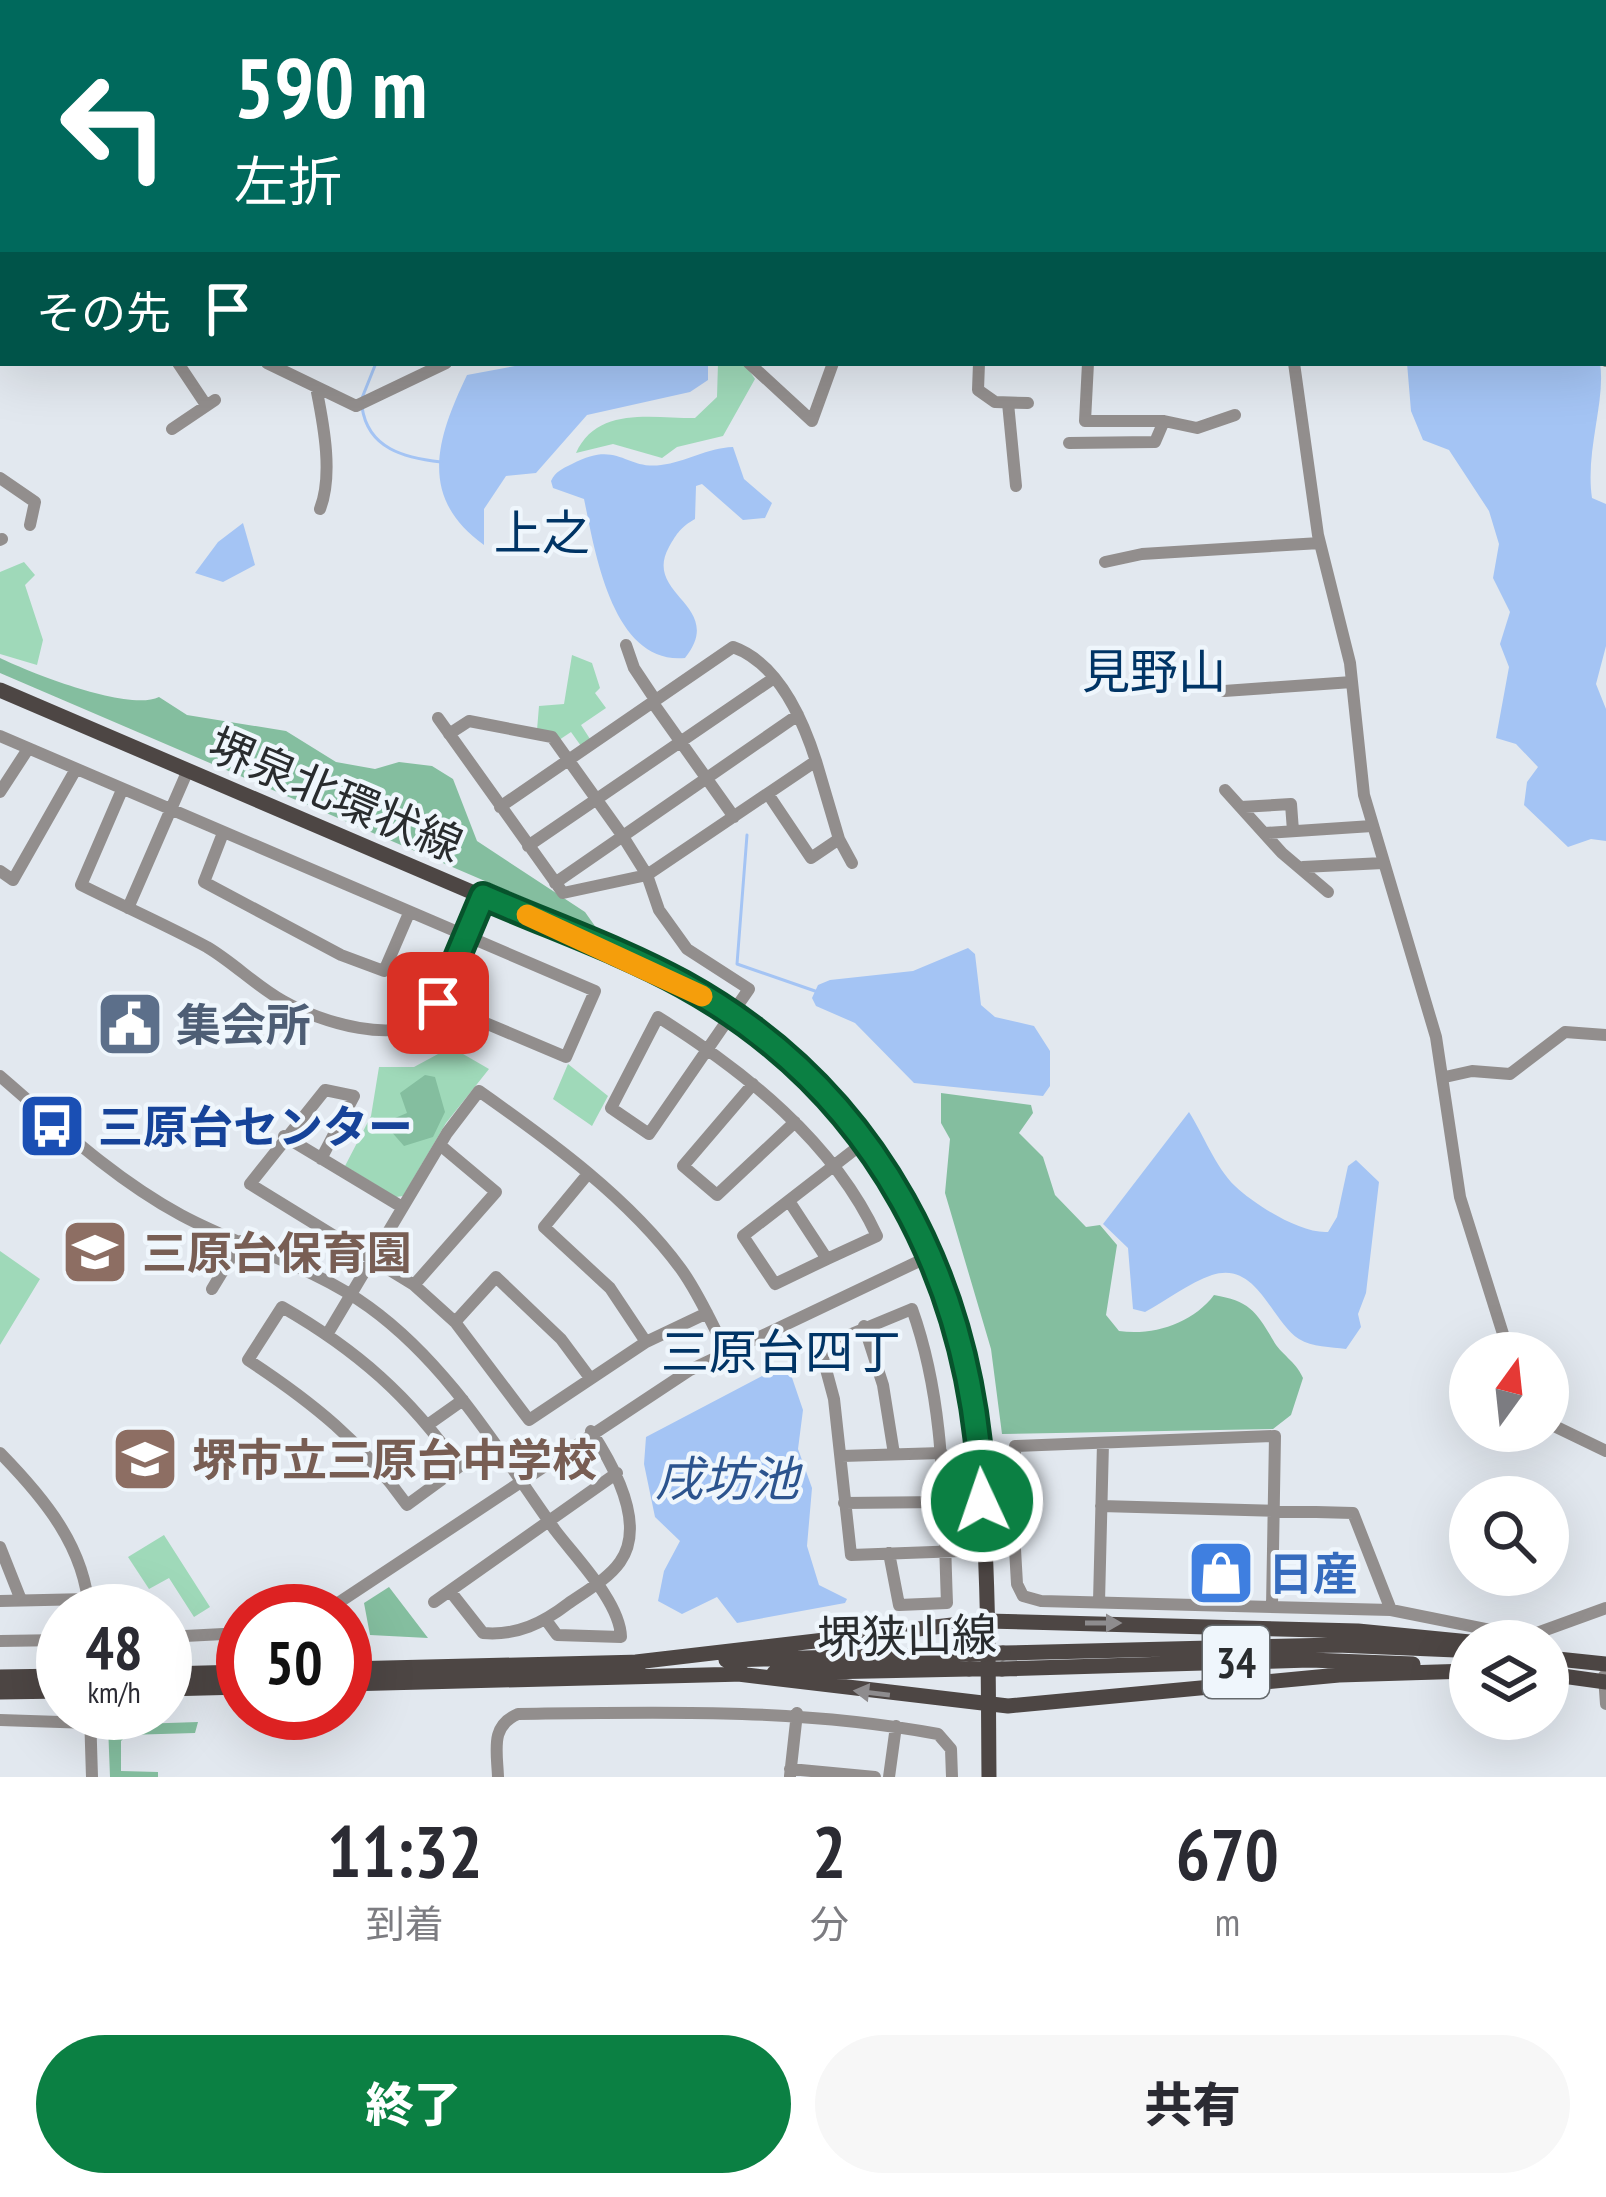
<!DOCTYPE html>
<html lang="ja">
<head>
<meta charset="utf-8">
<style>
  :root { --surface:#fff; --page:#f7f7f7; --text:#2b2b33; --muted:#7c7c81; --accent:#0b8043 }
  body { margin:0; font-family:"PT Sans Narrow","Noto Sans JP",sans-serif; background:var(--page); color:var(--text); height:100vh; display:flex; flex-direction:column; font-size:45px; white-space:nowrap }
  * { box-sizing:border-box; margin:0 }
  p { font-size:39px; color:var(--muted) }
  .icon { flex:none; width:66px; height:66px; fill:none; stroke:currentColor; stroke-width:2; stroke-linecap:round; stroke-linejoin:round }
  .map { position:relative; height:1777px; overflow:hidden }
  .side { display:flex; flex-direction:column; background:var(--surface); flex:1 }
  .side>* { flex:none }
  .banner { position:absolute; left:0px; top:0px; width:1608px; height:366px; box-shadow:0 12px 48px #0002; background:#00695c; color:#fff; overflow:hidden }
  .needle { width:78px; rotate:15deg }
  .fabs { position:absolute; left:1449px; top:1332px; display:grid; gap:24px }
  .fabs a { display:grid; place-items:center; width:120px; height:120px; border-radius:50%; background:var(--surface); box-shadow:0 12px 48px #0002; font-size:60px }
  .speed { position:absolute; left:36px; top:1584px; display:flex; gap:24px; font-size:60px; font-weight:700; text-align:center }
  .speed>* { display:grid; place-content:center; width:156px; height:156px; border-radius:50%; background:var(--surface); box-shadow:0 12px 48px #0002; line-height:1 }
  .speed small { font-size:30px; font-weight:400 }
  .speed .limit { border:18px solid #d22; background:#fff; color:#111 }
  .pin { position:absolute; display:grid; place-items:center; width:102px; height:102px; color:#fff; margin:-51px; border-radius:24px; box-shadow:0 6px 18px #0006 }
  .me { position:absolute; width:132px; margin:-66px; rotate:357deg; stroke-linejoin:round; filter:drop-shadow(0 0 9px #0008) }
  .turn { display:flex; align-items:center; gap:42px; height:252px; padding:0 36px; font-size:54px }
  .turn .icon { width:156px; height:156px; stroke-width:2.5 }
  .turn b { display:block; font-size:84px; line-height:102px }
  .then { display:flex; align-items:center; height:114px; padding:0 36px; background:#0003; gap:24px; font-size:45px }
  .eta { display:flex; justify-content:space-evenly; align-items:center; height:204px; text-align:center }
  .eta b { font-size:72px; font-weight:800; line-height:84px }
  .cta { display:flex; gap:24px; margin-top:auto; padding:24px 36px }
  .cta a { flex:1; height:138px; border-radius:72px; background:var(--accent); color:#fff; font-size:48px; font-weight:800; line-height:138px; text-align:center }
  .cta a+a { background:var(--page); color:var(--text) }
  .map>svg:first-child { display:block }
</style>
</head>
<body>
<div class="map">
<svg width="1606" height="1777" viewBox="0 0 1606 1777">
  <rect width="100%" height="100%" fill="#e2e8ef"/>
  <path fill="#9fd9b9" d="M 718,363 L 744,363 L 755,379 L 723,436 L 677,447 L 662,458 L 613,444 L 576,453 C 597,406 651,418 695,418 L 717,397 Z
    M 24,562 L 35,575 L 25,585 L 43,640 L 37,665 L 0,654 L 0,572 Z
    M 572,655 L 592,663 L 600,688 L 595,693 L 606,708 L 581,725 L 590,739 L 581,746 L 571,732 L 559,740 L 537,730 L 539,706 L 564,704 Z
    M 451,1047 L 489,1069 L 446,1123 L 403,1196 L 396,1197 L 345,1166 L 371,1116 L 379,1067 L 414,1067 Z
    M 568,1064 L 608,1096 L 592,1126 L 553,1099 Z
    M 0,1251 L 40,1279 L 0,1345 Z
    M 164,1535 L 210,1607 L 194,1617 L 169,1578 L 149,1589 L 128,1557 Z"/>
  <path fill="#84be9f" d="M 0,658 C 31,673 129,712 159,697 L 187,715 L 286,731 L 336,762 L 375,769 L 399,762 L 432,766 L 453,779 L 477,841 L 585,912 L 597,929 L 0,673 Z
    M 425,1075 L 435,1077 L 445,1112 L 433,1137 L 404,1146 L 389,1129 L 395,1118 L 407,1113 L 400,1093 Z
    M 941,1093 L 1031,1105 L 1033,1113 L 1019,1133 L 1043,1157 L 1055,1195 L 1086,1227 L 1100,1225 L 1117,1245 L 1106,1315 L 1119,1331 C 1154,1336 1193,1323 1214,1295 C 1249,1301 1256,1311 1273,1340 C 1281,1355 1295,1360 1303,1378 L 1291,1415 L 1273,1429 L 1002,1434 L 991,1349 L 945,1193 L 950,1139 L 941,1123 Z
    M 389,1587 L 428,1638 L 370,1635 L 364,1603 Z
    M 198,1722 L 195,1733 L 127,1735 L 121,1741 L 121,1771 L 158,1772 L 158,1777 L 110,1777 L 108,1725 Z"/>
  <path fill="#a4c4f4" d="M 531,363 L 708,363 L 708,380 L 690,392 L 587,415 L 536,473 L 506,476 L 484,509 L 484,545 C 417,497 437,438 467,375 Z
    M 1407,363 L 1600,363 C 1606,401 1585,451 1592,498 L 1606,504 L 1606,646 L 1596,684 L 1606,709 L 1606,841 L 1591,839 L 1568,847 L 1524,805 L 1527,782 L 1538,767 L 1516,744 L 1496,738 L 1509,667 L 1500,644 L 1510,612 L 1493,578 L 1499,544 L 1489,511 L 1449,450 L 1423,440 L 1411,411 Z
    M 733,447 L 744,479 L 772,503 L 765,518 L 743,520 L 702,484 L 696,486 L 695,519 C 681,527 677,533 669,547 C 642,595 727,605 685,658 C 612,665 595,551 584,499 L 553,488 L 551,481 C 556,471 562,469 572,464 C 618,439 625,470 661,465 C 686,462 707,448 733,447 Z
    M 243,523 L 255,565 L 223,582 L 195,573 L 218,542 Z
    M 968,948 L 975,954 L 981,1005 L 995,1017 L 1034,1026 L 1050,1051 L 1050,1086 L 1043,1096 L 914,1083 L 855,1023 L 816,1006 L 812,998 L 818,985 L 830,980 L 913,971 Z
    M 1189,1112 C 1203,1134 1216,1168 1235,1186 C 1255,1205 1301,1234 1328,1232 L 1337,1217 L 1348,1166 L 1356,1160 L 1379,1182 L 1366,1293 L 1358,1314 L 1361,1327 L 1346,1349 C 1331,1347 1312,1347 1299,1339 C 1271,1321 1257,1260 1212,1275 C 1190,1282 1166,1301 1145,1312 L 1133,1309 L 1128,1248 L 1103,1224 Z
    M 787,1363 L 803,1410 L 798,1449 L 812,1488 L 807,1546 L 819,1585 L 847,1599 L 845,1603 L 737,1623 L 717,1597 L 682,1614 L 658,1601 L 664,1571 L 680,1541 L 655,1517 L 644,1464 L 646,1437 Z"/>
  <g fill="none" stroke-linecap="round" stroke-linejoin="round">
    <path stroke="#a4c4f4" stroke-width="3" d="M 301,0 L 304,3
      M 362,398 L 376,363
      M 362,407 C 368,449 405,458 441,462
      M 747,835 L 737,964 L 815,991"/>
    <path stroke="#928e8d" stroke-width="12" d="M 67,0 L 77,3
      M 362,0 L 365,3
      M 920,0 L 921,3
      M 1172,0 L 1173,3
      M 1592,0 L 1593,3
      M 273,3 L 275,0
      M 1605,33 L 1606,35
      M 1605,227 L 1606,225
      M 0,234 L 3,234
      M 1605,281 L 1606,281
      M 0,288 L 3,286
      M 1605,359 L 1606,361
      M 178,363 L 206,405
      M 267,363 L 356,406 L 446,363
      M 749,363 L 812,421 L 833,363
      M 979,363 L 978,390 L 995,402 L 1028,403
      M 1088,363 L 1085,421 L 1164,421 L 1197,428 L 1235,415
      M 1294,363 L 1318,535 L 1350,663 L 1364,795 L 1436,1037 L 1460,1197 L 1509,1353
      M 317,392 C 324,427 333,476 320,509
      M 1008,403 L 1016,486
      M 172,429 L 215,400
      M 1069,443 L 1155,442 L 1164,421
      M 0,478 L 35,502 L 30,525
      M 0,540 L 2,539
      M 1105,562 L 1142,554 L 1320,543
      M 626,645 L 634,668 L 656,701
      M 1224,691 L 1352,682
      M 653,703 L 734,817
      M 438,718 L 563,893 L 647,875 L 816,761 C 802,717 778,663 733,647 L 500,807
      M 449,734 L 469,721 L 552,737 L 622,835 L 647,875 L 659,910 L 687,949 L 749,989 L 649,1134 L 611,1108 L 658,1017 C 744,1071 833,1141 877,1236 L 827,1259 L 789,1201
      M 0,736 L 595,991 L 566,1057 L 438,1003
      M 816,761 L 839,839 L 852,863
      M 122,790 L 81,885 C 123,906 166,925 207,947 C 234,963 256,986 283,1001 C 320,1022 399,1047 432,1015 L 483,896
      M 1225,790 L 1282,853 L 1328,892
      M 0,792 L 28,749
      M 768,794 L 811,858 L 839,839
      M 1241,807 L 1291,804 L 1293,831
      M 223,833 L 204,882 L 341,955 L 384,971 L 409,913
      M 1265,833 L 1372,826
      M 528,846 L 774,678
      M 1303,867 L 1383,863
      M 0,871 L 13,880 L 76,769
      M 555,883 L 798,715
      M 128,908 L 188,770
      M 0,1076 C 58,1126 113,1178 181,1215 C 242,1248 311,1265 369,1307 C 448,1364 499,1451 555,1530 C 576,1558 620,1602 621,1637 L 557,1635 L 546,1620
      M 1445,1077 L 1472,1071 L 1510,1074 L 1565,1032 L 1606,1035
      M 753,1084 L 683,1166 L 717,1195 L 795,1122
      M 284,1136 L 402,1207
      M 321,1159 L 354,1096 L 325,1090 L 250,1184 L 414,1285 L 455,1322 L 529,1420 L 646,1342 L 707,1313
      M 587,1175 L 544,1227 L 610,1288 L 646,1342
      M 827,1259 L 775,1284 L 743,1236 L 867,1140
      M 414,1285 L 496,1192 L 440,1145
      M 212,1289 L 241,1241
      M 282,1307 C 357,1350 410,1397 459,1467 L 407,1505 C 363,1443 312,1402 248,1360 Z
      M 455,1322 L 496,1277 L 561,1339 L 590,1378
      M 864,1326 L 883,1385 L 894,1454
      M 328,1333 L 447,1133 L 479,1091 C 550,1141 629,1198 681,1269 C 699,1294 712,1324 726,1351
      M 1548,1423 L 1606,1451
      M 429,1424 L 463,1400
      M 0,1453 C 44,1498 85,1547 89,1611
      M 842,1456 L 942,1453
      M 844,1503 L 943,1502
      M 1101,1506 L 1353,1513 L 1391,1610
      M 0,1547 L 21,1600
      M 1015,1549 L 1015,1446 L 1275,1436 L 1272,1607
      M 889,1553 L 899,1605 L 947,1603 C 943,1503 946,1404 912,1309 L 820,1347 L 834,1399 L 851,1555 L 1015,1549 L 1017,1584 L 1023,1596 L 1041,1601 L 1391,1610 L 1526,1637 L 1606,1608
      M 450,1591 L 483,1633 C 517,1636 543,1623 569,1603 C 586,1591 608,1579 620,1562 C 647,1524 612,1463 591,1431
      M 0,1601 L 88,1599
      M 434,1602 L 617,1473
      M 1099,1602 L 1103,1443
      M 326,1611 L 690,1370 L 932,1255
      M 165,1637 L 243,1633
      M 0,1641 L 63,1640
      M 1604,1676 L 1606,1704
      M 90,1713 L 92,1777
      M 0,1720 L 90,1723
      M 790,1769 L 875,1777
      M 790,1776 L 797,1713
      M 498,1777 C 497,1750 490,1726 518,1714 C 660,1712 798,1708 938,1734 L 951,1749 L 952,1777
      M 889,1777 L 896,1726"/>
    <path stroke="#4d4644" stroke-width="15" d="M 0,690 L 654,970 C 1002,1143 986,1439 989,1777
      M 1003,1653 L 1337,1645 L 1456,1650
      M 1548,1658 L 1606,1664
      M 726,1660 L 969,1654
      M 636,1662 L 986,1621 L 1358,1631 L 1470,1642
      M 345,1669 L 642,1662
      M 1002,1669 L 1310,1660 L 1413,1664
      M 774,1673 L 969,1669
      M 165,1674 L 243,1672
      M 738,1674 L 1008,1706 L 1339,1675 L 1470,1671
      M 1548,1674 L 1606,1682
      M 0,1677 L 63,1676
      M 345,1684 L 744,1674
      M 165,1689 L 243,1687
      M 0,1692 L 63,1691"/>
    <path stroke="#4d4644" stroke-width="15" d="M 969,1654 L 1003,1653
      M 969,1669 L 1002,1669"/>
  </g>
  <defs><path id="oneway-solid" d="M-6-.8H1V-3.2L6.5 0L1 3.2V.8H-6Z" transform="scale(3)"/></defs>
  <g fill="#8e8c8e">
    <use href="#oneway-solid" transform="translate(1103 1623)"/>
    <use href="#oneway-solid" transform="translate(872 1693) rotate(-173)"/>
  </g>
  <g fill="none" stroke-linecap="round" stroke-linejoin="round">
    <g stroke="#07532c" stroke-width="30">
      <path id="route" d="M 438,1003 L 483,896 C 549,925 619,949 683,984 C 877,1091 975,1283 982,1501"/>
    </g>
    <use href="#route" stroke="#0b8043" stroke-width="21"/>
    <path stroke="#f59e0b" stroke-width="21" d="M 527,915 L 702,996"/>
  </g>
  <defs>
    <g id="civic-square" transform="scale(3.45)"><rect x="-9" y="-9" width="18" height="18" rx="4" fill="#5c6f8a" stroke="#eff6fc"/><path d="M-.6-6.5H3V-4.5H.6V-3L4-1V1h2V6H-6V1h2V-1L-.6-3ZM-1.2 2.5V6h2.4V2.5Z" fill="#fff"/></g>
    <g id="bus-square" transform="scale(3.45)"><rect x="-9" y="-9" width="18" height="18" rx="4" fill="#1a4fb4" stroke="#eff6fc"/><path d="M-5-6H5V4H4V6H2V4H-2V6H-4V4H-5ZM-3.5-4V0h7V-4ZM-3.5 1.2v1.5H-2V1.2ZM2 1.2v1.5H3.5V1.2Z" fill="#fff"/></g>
    <g id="school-square" transform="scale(3.45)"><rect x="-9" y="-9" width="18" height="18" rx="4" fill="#8d6e63" stroke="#eff6fc"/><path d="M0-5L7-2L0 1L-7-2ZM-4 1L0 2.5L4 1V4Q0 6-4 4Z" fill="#fff"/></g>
    <g id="shop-square" transform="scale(3.45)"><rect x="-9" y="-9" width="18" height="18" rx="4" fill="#3f7fe0" stroke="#eff6fc"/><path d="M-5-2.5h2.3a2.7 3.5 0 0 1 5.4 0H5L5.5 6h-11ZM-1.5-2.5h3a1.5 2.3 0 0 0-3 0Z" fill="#fff"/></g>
  </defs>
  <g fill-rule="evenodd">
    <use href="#civic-square" x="130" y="1024"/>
    <use href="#bus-square" x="52" y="1126"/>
    <use href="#school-square" x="95" y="1252"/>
    <use href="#school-square" x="145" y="1459"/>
    <use href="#shop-square" x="1221" y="1573"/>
  </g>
  <g text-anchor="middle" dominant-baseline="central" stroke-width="9" stroke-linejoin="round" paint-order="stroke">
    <rect fill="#eff6fc" stroke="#64696c" stroke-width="3" x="1203" y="1626" width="66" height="72" rx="9"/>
    <g font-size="42" font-weight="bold" fill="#292c2e">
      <text x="1236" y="1662">34</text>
    </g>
    <g font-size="45" fill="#292c2e" stroke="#eff6fc">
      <text transform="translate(336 794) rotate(23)">堺泉北環状線</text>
      <text transform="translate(907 1635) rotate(-1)">堺狭山線</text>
    </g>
    <g font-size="45" font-weight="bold" fill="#4e5e75" stroke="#eff6fc" text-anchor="start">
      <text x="176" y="1024">集会所</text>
    </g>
    <g font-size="45" font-weight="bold" fill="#164399" stroke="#eff6fc" text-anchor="start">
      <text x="98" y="1126">三原台センター</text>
    </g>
    <g font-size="45" font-weight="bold" fill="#785e54" stroke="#eff6fc" text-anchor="start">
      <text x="142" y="1252">三原台保育園</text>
      <text x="192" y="1459">堺市立三原台中学校</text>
    </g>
    <g font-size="45" font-weight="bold" fill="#366cbe" stroke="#eff6fc" text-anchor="start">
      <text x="1268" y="1573">日産</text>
    </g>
    <g font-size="48" fill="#003465" stroke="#eff6fc">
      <text x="542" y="532">上之</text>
      <text x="1154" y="671">見野山</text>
      <text x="781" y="1351">三原台四丁</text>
    </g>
    <g font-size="48" font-style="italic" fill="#2c548e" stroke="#eff6fc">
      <text x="727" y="1478">戌坊池</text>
    </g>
  </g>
</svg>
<div class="fabs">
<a><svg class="needle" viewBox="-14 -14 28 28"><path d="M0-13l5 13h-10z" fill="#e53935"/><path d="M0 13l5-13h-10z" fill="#7c7c81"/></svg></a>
<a><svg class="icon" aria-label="search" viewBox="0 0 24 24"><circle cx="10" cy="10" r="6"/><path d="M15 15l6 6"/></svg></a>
<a><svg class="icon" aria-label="layers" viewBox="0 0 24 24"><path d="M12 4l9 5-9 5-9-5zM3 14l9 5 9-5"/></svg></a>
</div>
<div class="speed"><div>48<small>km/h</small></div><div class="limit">50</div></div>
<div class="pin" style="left:438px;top:1003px;background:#d93025"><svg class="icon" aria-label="arrive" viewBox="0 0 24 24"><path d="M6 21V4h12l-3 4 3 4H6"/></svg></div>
<svg class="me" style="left:982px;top:1501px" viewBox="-20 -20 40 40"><circle r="17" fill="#0b8043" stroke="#fff" stroke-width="3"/><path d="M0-11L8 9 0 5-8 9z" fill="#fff"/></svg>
<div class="banner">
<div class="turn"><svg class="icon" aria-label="left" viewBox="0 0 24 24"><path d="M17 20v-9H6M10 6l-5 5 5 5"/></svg><div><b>590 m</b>左折</div></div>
<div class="then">その先<svg class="icon" aria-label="arrive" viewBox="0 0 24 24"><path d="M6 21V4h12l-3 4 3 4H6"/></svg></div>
</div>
</div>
<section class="side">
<div class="eta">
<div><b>11:32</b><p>到着</p></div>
<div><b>2</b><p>分</p></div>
<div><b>670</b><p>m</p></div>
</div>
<div class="cta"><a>終了</a><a>共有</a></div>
</section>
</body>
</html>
